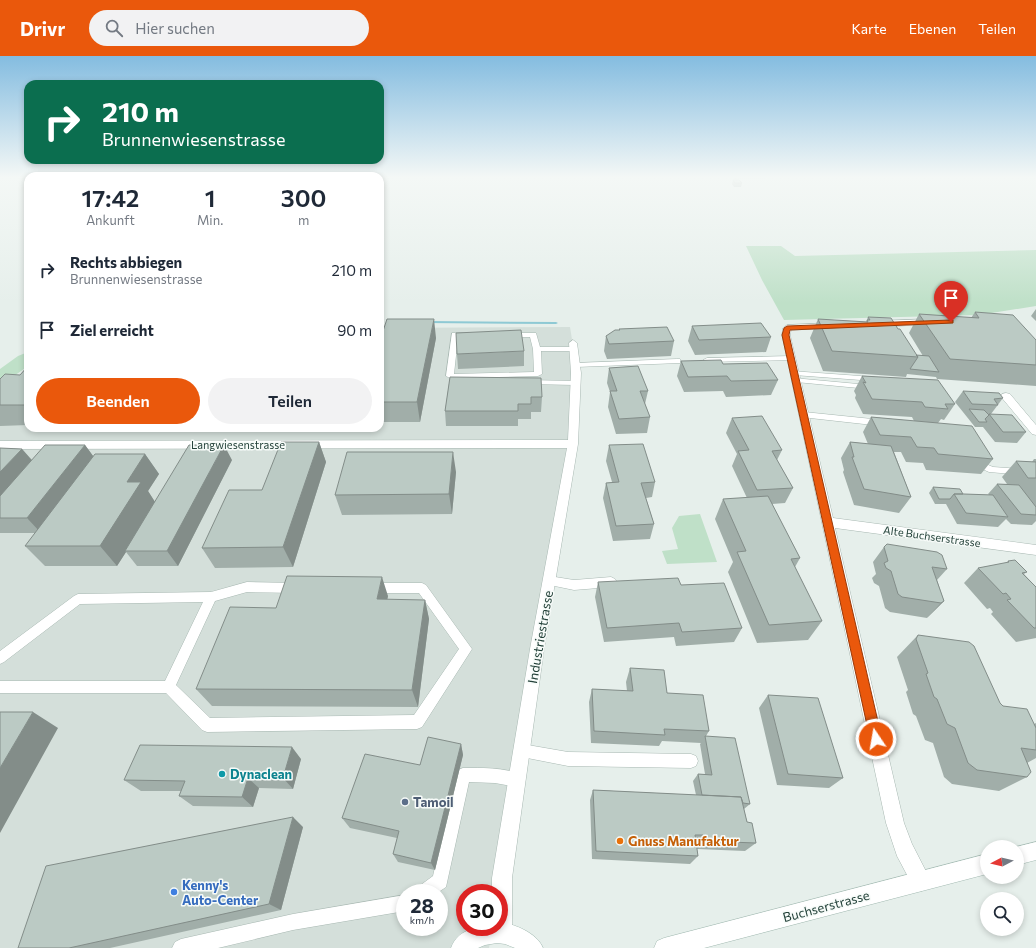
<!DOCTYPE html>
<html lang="de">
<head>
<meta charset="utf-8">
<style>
  :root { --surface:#fff; --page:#f2f2f3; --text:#1f2937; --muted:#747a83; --accent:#ea580c }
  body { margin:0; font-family:Commissioner,sans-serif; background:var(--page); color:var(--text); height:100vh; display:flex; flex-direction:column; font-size:15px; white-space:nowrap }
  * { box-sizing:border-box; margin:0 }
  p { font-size:13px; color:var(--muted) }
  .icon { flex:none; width:22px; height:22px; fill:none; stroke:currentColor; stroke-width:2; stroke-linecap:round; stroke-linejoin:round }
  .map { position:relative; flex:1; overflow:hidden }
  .side { position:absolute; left:24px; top:116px; width:360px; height:260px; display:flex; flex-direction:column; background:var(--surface); border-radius:12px; box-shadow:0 2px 6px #0003 }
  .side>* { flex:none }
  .top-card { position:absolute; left:24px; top:24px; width:360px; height:84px; border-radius:12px; box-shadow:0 2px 6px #0003; background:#0b6e4f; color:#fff; overflow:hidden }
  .needle { width:26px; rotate:263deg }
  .fabs { position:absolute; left:980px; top:784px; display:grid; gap:8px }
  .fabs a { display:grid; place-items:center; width:44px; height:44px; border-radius:50%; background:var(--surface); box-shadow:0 2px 6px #0003; font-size:20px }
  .speed { position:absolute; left:396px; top:828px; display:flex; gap:8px; font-size:20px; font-weight:700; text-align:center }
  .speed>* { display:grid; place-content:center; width:52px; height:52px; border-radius:50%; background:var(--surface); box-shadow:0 2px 6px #0003; line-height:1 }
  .speed small { font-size:10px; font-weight:400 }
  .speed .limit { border:6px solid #d22; background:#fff; color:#111 }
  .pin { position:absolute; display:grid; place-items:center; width:34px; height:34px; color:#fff; margin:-41px -17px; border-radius:50% 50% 50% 0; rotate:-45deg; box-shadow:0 0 4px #0007 }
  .pin .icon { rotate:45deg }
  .me { position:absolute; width:44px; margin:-22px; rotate:348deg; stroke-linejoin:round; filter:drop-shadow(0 0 3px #0008) }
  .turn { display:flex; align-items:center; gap:14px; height:84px; padding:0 12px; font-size:18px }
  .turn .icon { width:52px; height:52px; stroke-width:2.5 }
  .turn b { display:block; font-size:28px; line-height:34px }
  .eta { display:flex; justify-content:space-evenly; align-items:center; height:68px; text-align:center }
  .eta b { font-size:24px; font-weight:600; line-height:28px }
  .cta { display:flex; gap:8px; margin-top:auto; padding:8px 12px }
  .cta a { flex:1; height:46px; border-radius:24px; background:var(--accent); color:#fff; font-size:16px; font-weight:600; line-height:46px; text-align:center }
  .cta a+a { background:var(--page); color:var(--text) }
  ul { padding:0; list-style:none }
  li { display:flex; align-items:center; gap:12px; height:60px; padding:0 12px }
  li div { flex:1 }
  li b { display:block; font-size:15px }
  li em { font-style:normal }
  header { display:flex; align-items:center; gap:24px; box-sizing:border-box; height:56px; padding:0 20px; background:var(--accent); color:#fff }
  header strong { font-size:19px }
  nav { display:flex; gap:22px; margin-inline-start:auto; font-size:14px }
  .search { width:280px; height:36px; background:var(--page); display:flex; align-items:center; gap:10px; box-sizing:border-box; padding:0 14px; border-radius:22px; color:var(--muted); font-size:15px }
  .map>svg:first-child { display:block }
</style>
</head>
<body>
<header>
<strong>Drivr</strong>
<div class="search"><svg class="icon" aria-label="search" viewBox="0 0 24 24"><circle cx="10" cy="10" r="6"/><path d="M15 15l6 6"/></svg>Hier suchen</div>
<nav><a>Karte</a><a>Ebenen</a><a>Teilen</a></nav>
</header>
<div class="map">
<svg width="1036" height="892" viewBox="0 0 1036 892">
  <rect width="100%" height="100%" fill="#e6efeb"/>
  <path fill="#d4dfda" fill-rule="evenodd" d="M 570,271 L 576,309 L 575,346 L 499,837 L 465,837 L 465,871 L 493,871 L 489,892 L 0,892 L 0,338 L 28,317 L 28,372 L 380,372 L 380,272 ZM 405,837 L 439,837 L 439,871 L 405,871 Z"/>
  <path fill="#bfe0c8" d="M 746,190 L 781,190 L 795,200 L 1036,194 L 1036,250 L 979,259 L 784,264 L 762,224 Z
    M 28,296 L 28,310 L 0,330 L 0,313 L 18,300 Z
    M 700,458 L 717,506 L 667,508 L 662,495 L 678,493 L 672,472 L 679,460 Z"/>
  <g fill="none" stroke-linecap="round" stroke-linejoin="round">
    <path fill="#8ec9d4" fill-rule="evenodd" d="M 426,265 L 556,266 L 558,267 L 556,268 L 427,267 L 426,267 Z
      M 391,269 L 393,270 L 392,271 L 380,274 L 380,272 Z"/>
    <g stroke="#a8b8b2" stroke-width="1">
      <path id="lane" d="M 452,277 L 469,277 L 473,279 L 469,281 L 458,281 L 454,318 L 534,316 L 533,293 L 530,281 L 506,281 L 506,277 L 536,277 L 540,291 L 574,291 L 578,293 L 574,295 L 541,295 L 542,318 L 538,320 L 450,322 L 446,320 Z
        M 791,300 L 794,300 L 794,304 L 707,306 L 703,304 L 707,302 Z
        M 677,303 L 680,303 L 680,307 L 576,311 L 572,309 L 576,307 Z
        M 791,315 L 874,321 L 878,323 L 874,325 L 794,319 L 791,319 Z
        M 793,322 L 869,329 L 873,331 L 869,333 L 796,326 L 792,324 Z
        M 525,324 L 576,325 L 580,327 L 576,329 L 528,328 L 525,328 Z
        M 804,356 L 882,364 L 886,367 L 882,370 L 801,361 L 800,359 L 801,357 Z
        M 978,399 L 981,400 L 986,408 L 993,411 L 1036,414 L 1036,420 L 989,416 L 980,412 L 973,402 Z
        M 549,520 L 574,524 L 611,521 L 615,523 L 617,526 L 615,529 L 611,531 L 574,534 L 545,528 L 543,525 L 545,522 Z
        M 247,526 L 297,527 L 301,529 L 303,532 L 301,535 L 297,537 L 247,536 L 215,545 L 176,629 L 210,662 L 414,659 L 459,593 L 419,537 L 373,537 L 369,535 L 367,532 L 369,529 L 373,527 L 422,527 L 426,529 L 472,593 L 422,671 L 417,673 L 207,676 L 202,674 L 166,637 L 0,637 L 0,625 L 165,625 L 203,546 L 80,548 L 4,606 L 0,608 L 0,595 L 74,540 L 78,538 L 211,536 Z
        M 522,688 L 568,696 L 691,698 L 696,700 L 698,705 L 696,710 L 691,712 L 568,710 L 517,700 L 515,695 L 517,690 Z
        M 463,712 C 482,712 504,711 522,719 L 524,724 L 522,729 L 517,731 L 495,727 L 469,726 L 446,831 L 437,837 L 416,837 L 418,831 L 433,820 L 456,719 L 458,714 Z
        M 405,839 L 405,855 L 293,874 L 218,892 L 172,892 L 175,886 L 181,883 L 293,858 Z"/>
    </g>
    <g stroke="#a8b8b2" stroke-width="1">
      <path id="street" d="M 931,263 L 935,266 L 934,268 L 878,271 L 874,268 L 878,265 Z
        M 831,267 L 835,270 L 834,272 L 791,274 L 790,279 L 833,462 L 1036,489 L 1036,499 L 835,472 L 904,767 L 912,788 L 931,825 L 928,832 L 921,835 L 914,832 L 897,800 L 886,767 L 782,279 L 783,272 L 787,269 Z
        M 573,284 L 577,287 L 581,317 L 578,388 L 544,593 L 512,822 L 512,876 L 509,883 L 502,886 L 495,883 L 492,876 L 492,871 L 499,871 L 499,837 L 492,837 L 492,822 L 530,593 L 567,392 L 0,393 L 0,385 L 568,384 L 571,317 L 569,287 Z
        M 1006,337 L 1010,338 L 1036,369 L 1036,379 L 1032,378 L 1002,342 L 1001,340 L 1002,338 Z"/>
    </g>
    <g stroke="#a4bbb3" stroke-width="1">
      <path id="secondary" d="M 1036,786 L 1036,804 L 1017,809 L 1016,791 Z
        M 987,798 L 987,818 L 704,892 L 654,892 L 657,885 L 664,882 Z
        M 499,866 C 515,868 537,877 543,892 L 515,892 L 505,888 L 497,887 L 485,889 L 478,892 L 451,892 C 459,871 479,871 499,871 Z"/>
    </g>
    <use href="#lane" fill="#fff" fill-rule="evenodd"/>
    <use href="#street" fill="#fff" fill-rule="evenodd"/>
    <use href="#secondary" fill="#fff" fill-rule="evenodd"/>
  </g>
  <path fill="#a1aea9" d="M 733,122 L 765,122 L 734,123 Z
    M 733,124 L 742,127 L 741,131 L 734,131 L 732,128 Z
    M 1036,253 L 1036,265 L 1031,260 Z
    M 975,256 L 1036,284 L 1036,330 L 937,323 L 936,321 L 907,318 L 906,321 L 823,315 L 810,282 L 818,263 L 866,266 L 868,261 L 898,273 L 916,299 L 923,300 L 909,277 L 919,258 L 971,262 Z
    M 692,270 L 771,281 L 766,296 L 695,299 L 688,285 Z
    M 619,273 L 674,285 L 671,300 L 607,303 L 604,295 L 606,280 L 619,274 Z
    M 380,275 L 436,282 L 420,366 L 380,366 Z
    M 524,295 L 524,310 L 458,313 L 457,298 Z
    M 681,305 L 723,308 L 778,324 L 771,339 L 726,341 L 723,335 L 684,336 L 677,320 Z
    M 28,310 L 28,369 L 0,370 L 0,323 L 20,319 Z
    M 609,312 L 648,335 L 645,348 L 650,361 L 647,377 L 616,378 L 608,351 L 610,336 L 607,327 Z
    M 862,320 L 955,348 L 944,364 L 941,363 L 938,367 L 993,403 L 981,418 L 926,414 L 923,407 L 906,406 L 901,396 L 894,396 L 911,441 L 899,457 L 854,449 L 843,416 L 844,414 L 841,402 L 850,386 L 868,388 L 863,376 L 871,361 L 914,365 L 912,361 L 863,358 L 855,342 L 856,339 L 854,335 Z
    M 450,321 L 542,341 L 541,356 L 531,356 L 531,363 L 518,363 L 518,370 L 446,370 L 445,355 Z
    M 963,335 L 1003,342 L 991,358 L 1026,376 L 1017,387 L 995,386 L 983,371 L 975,371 L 955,346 Z
    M 732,362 L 782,394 L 777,404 L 793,432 L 785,447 L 772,448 L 800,502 L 795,511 L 822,565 L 808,584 L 757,587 L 728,516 L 733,506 L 715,463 L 723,443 L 747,442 L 732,410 L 737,398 L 726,377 Z
    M 319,386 L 326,406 L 293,511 L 215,512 L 202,492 L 262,434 Z
    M 85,389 L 93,400 L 145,398 L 159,418 L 148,435 L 155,446 L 232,404 L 178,510 L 137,510 L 126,496 L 117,510 L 45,510 L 25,490 L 35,477 L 0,477 L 0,392 L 22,393 L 32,404 Z
    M 609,389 L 655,426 L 652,441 L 646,442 L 654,468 L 650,483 L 613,485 L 603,442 L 606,427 L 612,426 L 606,405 Z
    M 1034,403 L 1036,403 L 1036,465 L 1032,469 L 1011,468 L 1006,463 L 998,471 L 957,468 L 946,448 L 935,448 L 929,437 L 933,431 L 963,438 L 989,439 L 988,438 L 997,428 L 1007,428 L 1002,421 L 1016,405 L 1032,406 Z
    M 456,416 L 452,458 L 342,459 L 335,439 Z
    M 884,491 L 947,513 L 937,524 L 944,545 L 927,562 L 890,556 L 885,552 L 879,530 L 874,527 L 872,522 L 876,518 L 873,506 Z
    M 1008,505 L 1027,516 L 1024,518 L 1036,531 L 1036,582 L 1016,586 L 991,558 L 993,556 L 990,552 L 987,553 L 964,527 L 978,512 L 1006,507 Z
    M 598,526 L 681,529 L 742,572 L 734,586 L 676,590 L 674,581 L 604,586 L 595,541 Z
    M 388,540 L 387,544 L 425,544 L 429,563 L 418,651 L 212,650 L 196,633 L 276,552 Z
    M 918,579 L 1003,650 L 1034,668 L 1036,667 L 1036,702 L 1027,707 L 1027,721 L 999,735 L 952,728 L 944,721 L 933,687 L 925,684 L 916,660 L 913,658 L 906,636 L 908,634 L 897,601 Z
    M 630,612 L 667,637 L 709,675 L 706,680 L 750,748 L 744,753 L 747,766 L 756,787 L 745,795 L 697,793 L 698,800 L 690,808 L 592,803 L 590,744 L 593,734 L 696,739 L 693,725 L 698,718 L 705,718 L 700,688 L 701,687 L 662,685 L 659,690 L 591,687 L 589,646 L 592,633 L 627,635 L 626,626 Z
    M 768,639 L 843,722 L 829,732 L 777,729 L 759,652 Z
    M 461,688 L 463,699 L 435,814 L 398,806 L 393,798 L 397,782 L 350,772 L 342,762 L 420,709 Z
    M 301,703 L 293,733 L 259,732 L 253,751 L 193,750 L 179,740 L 181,735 L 141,735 L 124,724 Z
    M 303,771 L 281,854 L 110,892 L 18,892 Z"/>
  <path fill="#838d89" d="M 434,263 L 436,282 L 420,366 L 417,346 Z
    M 319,386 L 326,406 L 293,511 L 283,491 Z
    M 85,389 L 96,404 L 41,477 L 27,462 Z
    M 224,389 L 232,404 L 178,510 L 167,495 Z
    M 22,393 L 35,408 L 0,448 L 0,416 Z
    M 453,396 L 456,416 L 452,458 L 449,438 Z
    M 145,398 L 159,418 L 148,435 L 155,446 L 125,495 L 126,496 L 117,510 L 100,490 L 127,426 Z
    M 382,521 L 388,540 L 383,562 L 377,543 Z
    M 425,544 L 429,563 L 418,651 L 412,634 Z
    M 944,545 L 927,562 L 941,547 Z
    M 33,656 L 58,672 L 0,777 L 0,712 Z
    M 461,688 L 463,699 L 435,814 L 431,807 Z
    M 292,691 L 301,703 L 293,733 L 283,722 Z
    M 248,722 L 259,732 L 253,751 L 242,741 Z
    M 293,761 L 303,771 L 281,854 L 269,848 Z"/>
  <path fill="#bbcac4" stroke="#838d89" d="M 733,124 L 739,124 L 742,127 L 735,127 Z
    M 975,256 L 1013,259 L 1036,284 L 1036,309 L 950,303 L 919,258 L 979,262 Z
    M 868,261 L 891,262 L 898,273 L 900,273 L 918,301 L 832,295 L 818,263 L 868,266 L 867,264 L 870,264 Z
    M 387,263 L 434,263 L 417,346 L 380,346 L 380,275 L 383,275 Z
    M 761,267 L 771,281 L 699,284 L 692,270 Z
    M 667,271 L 674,285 L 609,288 L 606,280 L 615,274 L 620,274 L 619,273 Z
    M 521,274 L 524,295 L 457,298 L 456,277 Z
    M 916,299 L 929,300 L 939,316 L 910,313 L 918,301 Z
    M 721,304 L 723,308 L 767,307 L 778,324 L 731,325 L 727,320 L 688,321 L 681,305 Z
    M 28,310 L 28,349 L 0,349 L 0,323 L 5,318 L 20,319 Z
    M 638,310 L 648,335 L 640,335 L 650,361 L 619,363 L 610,335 L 617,335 L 609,312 Z
    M 862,320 L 938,324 L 955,348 L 945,348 L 948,353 L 925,351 L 922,346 L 872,343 L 863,326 L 866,327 Z
    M 450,321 L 541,322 L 542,341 L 531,341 L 531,348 L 518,348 L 518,355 L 445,355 Z
    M 963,335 L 999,337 L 1003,342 L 994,343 L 998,349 L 972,348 Z
    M 969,353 L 984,354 L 989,359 L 985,363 L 987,366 L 979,366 Z
    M 989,358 L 1012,359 L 1026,376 L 1003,376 Z
    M 762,360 L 782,394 L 772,395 L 793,432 L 757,434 L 738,395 L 749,394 L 732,362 Z
    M 871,361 L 972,370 L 993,403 L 938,398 L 934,392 L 917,391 L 911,381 L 880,379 Z
    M 281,386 L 319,386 L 283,491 L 202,492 L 229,434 L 262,434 Z
    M 850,386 L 891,390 L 911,441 L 864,433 L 852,401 L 854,401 Z
    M 643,388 L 655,426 L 641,427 L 654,468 L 616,470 L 606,427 L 619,426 L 609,389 Z
    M 45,389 L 85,389 L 27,462 L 0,462 L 0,440 Z
    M 189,389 L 224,389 L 167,495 L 125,495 Z
    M 0,392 L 22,393 L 0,416 Z
    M 347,396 L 453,396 L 449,438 L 335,439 Z
    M 95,398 L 145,398 L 127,426 L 141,426 L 100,490 L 25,490 Z
    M 1016,405 L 1036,406 L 1036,422 L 1028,422 Z
    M 997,428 L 1019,429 L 1036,451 L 1036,459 L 1021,458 Z
    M 933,431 L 960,433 L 963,438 L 954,438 L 950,443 L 939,443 Z
    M 954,438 L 964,438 L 993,439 L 1008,461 L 966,457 Z
    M 768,440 L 800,502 L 791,503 L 822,565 L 769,569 L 737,496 L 746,495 L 723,443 Z
    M 887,488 L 937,496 L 942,499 L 947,513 L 932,511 L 944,545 L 941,547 L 902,541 L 898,538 L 891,515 L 886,512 L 884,507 L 888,505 L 884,491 Z
    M 1015,504 L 1027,516 L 1022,517 L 1036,531 L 1036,572 L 1034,572 L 1007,544 L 1011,543 L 1006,537 L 1003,538 L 978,512 L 1009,506 L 1008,505 Z
    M 287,520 L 382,521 L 377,543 L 425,544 L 412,634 L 196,633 L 230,551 L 276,552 Z
    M 678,522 L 681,529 L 724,527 L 742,572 L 682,576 L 679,567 L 607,572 L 598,526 Z
    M 918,579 L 969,586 L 974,590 L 1000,647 L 1003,650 L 1027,653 L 1036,672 L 1036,694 L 1021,692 L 1031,716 L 1027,721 L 977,714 L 968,707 L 955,672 L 947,668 L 937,643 L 934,641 L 926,618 L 928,617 L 916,583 Z
    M 630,612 L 664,614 L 667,637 L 703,639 L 709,675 L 664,673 L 665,679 L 594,675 L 592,633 L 633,635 Z
    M 768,639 L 818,642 L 843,722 L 788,718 Z
    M 0,656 L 33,656 L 0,712 Z
    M 705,680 L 735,682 L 750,748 L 743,747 L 741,741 L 702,739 L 698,718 L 712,719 Z
    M 428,681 L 461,688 L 431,807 L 393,798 L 399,775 L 342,762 L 365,698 L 420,709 Z
    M 140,689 L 292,691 L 283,722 L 248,722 L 242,741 L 179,740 L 185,725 L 124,724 Z
    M 593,734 L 741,741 L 747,766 L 752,767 L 756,787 L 703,785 L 703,779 L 695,779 L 698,800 L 596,795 Z
    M 293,761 L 269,848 L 69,892 L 18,892 L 46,810 Z"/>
  <linearGradient id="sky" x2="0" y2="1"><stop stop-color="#84bce0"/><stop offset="0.49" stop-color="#f4f8f6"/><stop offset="1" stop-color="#f4f8f6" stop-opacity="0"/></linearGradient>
  <rect width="1036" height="247" fill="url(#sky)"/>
  <path fill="#ea580c" stroke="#983908" d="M 951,264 L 953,264 L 953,267 L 790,274 L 789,279 L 882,683 L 881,687 L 876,689 L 872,687 L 870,683 L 782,279 L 784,272 L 787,270 Z"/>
  <circle fill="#0f9aa8" stroke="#f7fbf9" stroke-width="1.5" cx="222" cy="718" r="4"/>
  <circle fill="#5c6f8a" stroke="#f7fbf9" stroke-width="1.5" cx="405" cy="746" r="4"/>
  <circle fill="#e8710a" stroke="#f7fbf9" stroke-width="1.5" cx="620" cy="785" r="4"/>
  <circle fill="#3f7fe0" stroke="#f7fbf9" stroke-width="1.5" cx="174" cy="836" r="4"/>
  <g text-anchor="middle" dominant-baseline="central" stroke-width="3" stroke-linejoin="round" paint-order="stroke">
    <g font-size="11" fill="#24423a" stroke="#f7fbf9">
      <text x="238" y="388">Langwiesenstrasse</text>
      <text transform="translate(932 480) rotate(8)">Alte Buchserstrasse</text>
    </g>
    <g font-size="13" fill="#24423a" stroke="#f7fbf9">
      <text transform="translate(540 581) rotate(-80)">Industriestrasse</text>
      <text transform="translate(826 850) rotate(-15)">Buchserstrasse</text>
    </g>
    <g font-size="13" font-weight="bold" fill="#0d838f" stroke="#f7fbf9" text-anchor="start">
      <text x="230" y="718">Dynaclean</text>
    </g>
    <g font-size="13" font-weight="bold" fill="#4e5e75" stroke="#f7fbf9" text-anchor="start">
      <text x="413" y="746">Tamoil</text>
    </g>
    <g font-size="13" font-weight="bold" fill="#c56008" stroke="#f7fbf9" text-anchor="start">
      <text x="628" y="785">Gnuss Manufaktur</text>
    </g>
    <g font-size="13" font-weight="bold" fill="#366cbe" stroke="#f7fbf9" text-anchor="start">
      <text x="182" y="829">Kenny's<tspan x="182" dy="15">Auto-Center</tspan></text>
    </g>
  </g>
</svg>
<div class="fabs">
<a><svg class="needle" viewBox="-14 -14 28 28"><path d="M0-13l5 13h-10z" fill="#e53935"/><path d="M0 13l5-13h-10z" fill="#747a83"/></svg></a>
<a><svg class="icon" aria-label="search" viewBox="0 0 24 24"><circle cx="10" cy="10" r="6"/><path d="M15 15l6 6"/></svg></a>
</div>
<div class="speed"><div>28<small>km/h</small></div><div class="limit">30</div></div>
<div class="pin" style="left:951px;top:266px;background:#d93025"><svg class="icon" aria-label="arrive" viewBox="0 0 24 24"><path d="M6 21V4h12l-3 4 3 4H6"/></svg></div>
<svg class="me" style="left:876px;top:683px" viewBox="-20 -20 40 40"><circle r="17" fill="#ea580c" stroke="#fff" stroke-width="3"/><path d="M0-11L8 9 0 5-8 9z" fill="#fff"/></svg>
<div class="top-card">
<div class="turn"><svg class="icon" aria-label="right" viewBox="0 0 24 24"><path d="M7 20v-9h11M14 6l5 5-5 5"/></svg><div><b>210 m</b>Brunnenwiesenstrasse</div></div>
</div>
<section class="side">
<div class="eta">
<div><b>17:42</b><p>Ankunft</p></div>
<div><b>1</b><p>Min.</p></div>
<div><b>300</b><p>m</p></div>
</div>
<ul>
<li><svg class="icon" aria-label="right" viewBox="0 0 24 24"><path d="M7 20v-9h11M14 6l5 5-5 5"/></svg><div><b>Rechts abbiegen</b><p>Brunnenwiesenstrasse</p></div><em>210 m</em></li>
<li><svg class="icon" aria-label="arrive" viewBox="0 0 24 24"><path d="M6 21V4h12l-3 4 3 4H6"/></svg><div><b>Ziel erreicht</b></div><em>90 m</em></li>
</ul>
<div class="cta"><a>Beenden</a><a>Teilen</a></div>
</section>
</div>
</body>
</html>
